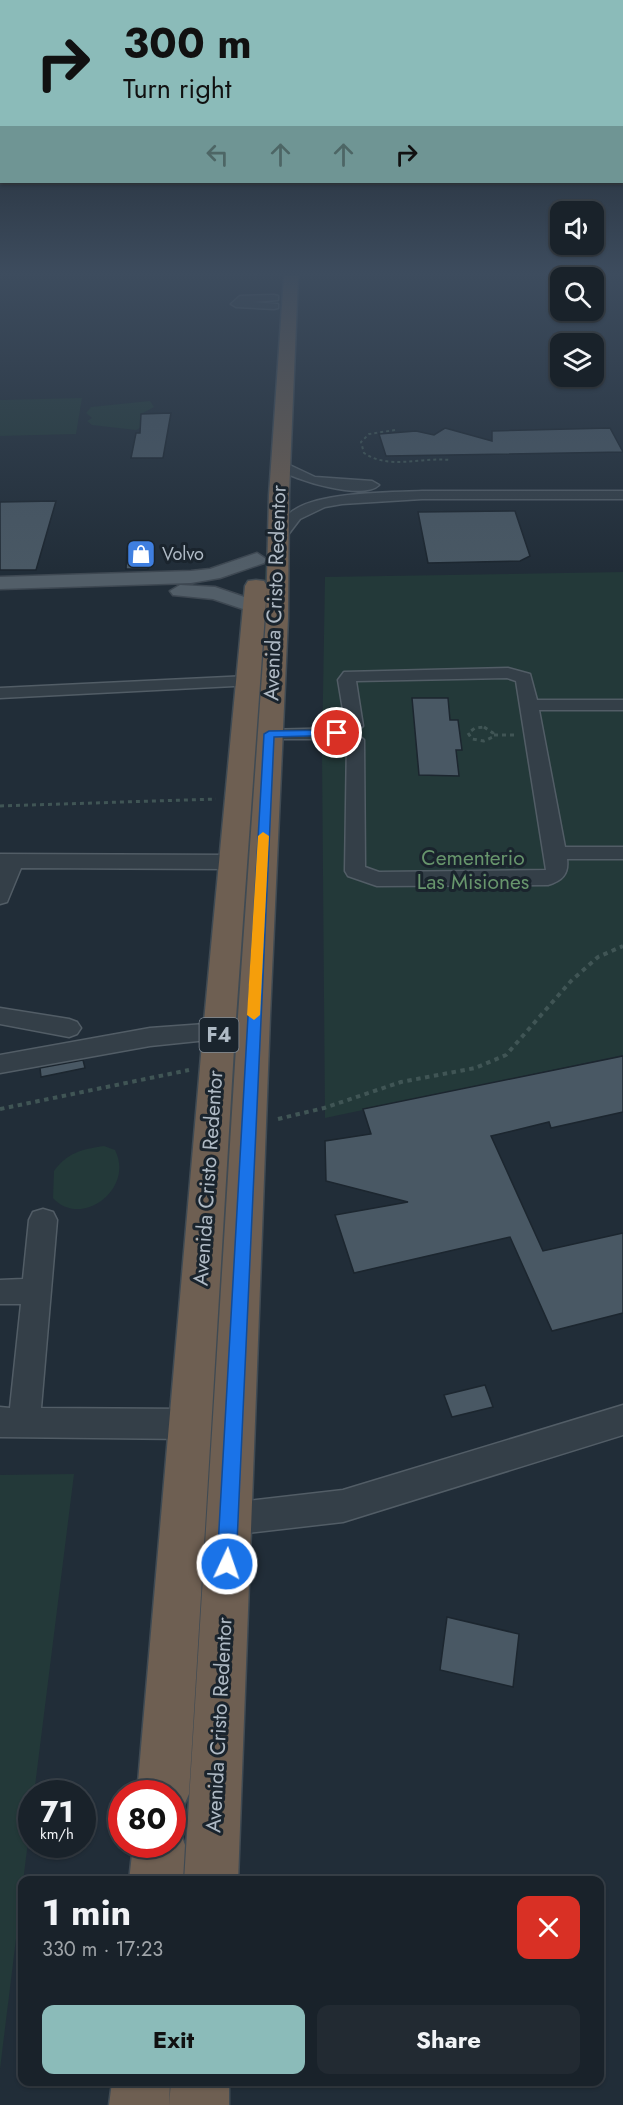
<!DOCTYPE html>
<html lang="en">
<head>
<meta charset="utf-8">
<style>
  :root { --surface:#19222a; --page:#222a32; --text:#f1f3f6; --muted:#9fa4a8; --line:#373f47; --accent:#8bbbb9 }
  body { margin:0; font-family:Jost,sans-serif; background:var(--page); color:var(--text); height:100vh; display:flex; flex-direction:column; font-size:22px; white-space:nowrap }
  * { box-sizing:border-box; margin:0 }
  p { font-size:20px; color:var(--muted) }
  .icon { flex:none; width:33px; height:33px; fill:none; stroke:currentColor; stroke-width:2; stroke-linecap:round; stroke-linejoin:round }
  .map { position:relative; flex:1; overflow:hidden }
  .drawer { position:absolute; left:18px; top:1876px; width:586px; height:210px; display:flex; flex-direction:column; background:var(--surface); border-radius:12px; box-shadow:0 2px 4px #0004,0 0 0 2px var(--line) }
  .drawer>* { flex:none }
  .top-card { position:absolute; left:0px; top:0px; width:624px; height:183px; box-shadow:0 2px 4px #0004,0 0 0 2px var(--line); background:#8bbbb9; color:#111; overflow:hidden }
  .tools { position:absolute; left:550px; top:201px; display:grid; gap:12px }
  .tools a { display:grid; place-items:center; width:54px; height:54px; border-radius:12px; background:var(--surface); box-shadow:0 2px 4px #0004,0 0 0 2px var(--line); font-size:30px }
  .speed { position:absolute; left:18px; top:1780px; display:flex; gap:12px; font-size:30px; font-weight:700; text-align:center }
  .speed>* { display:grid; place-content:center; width:78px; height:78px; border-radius:50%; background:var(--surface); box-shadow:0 2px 4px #0004,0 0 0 2px var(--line); line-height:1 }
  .speed small { font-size:15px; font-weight:400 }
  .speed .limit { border:9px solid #d22; background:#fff; color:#111 }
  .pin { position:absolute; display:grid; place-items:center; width:51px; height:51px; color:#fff; margin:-26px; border:3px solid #fff; border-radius:50%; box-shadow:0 2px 6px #0007 }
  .me { position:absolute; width:66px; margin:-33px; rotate:3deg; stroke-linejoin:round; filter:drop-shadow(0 0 4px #0008) }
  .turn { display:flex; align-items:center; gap:21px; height:126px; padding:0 24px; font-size:27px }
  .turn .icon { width:78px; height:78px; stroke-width:2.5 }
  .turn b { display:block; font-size:42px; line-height:51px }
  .lanes { display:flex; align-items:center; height:57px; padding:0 24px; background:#0003; justify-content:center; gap:30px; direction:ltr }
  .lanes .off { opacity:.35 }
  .round { display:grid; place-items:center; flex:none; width:63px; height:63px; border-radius:12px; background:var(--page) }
  .headline { display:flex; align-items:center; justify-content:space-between; height:102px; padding:0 24px }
  h1 { font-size:36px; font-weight:700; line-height:45px }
  .cta { display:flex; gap:12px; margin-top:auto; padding:12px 24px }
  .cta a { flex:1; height:69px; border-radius:12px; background:var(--accent); color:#111; font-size:24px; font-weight:700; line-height:69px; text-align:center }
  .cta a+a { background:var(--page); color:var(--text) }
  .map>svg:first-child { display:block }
</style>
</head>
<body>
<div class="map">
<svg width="623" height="2105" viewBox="0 0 623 2105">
  <rect width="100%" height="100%" fill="#212d38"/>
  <path fill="#233939" d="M 284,276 L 244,969 L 240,969 Z
    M 82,398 L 76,434 L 0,436 L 0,400 Z
    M 150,401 L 154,407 L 141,414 L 140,423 L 148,424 L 136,430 L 92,425 L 87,421 L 92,418 L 86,413 L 91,407 Z
    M 623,572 L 623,1055 L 325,1118 L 322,753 L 325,577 Z
    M 104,1146 L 115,1150 C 135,1189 81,1229 53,1198 L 54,1171 C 67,1153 82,1149 104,1146 Z
    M 74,1474 L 34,1794 L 32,1794 L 31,1817 L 0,2069 L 0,1475 Z"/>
  <path fill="#495864" stroke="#1c262f" stroke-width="1.5" d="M 171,413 L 163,458 L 131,458 L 136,433 L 140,433 L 141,414 Z
    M 445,428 L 492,441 L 492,431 L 610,428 L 623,452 L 386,456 L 379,434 L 416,431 L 434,435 Z
    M 56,501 L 36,570 L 0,570 L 0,502 Z
    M 515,511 L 530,556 L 520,561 L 428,563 L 418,512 Z
    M 149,547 L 148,569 L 126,569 L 127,548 Z
    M 412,698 L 448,698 L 450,720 L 458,720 L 462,750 L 456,750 L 459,776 L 419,775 Z
    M 623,1056 L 623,1112 L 551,1128 L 549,1122 L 491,1136 L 543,1251 L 623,1233 L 623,1313 L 552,1331 L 510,1237 L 354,1273 L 335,1215 L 408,1202 L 326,1181 L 325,1141 L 371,1134 L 363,1109 Z
    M 83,1060 L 85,1068 L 41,1077 L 40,1068 Z
    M 485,1385 L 493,1407 L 452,1417 L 444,1395 Z
    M 447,1617 L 519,1634 L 513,1687 L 440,1670 Z"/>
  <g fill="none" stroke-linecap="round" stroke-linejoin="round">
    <g stroke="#525d66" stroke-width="3">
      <path id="minor" d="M 274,295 L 278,296 L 278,300 L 253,302 L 278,304 L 278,308 L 274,309 L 236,307 L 231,304 L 240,296 Z
        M 281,461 L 315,477 L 372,481 L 379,485 C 363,501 294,480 276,468 L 276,462 Z
        M 422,491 L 623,491 L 623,499 L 422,499 L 342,504 L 325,507 L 300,519 L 284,540 L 274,540 L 272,537 C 277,530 282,521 289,514 C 313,491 389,493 422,491 Z
        M 508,668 L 530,674 L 537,700 L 623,700 L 623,710 L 539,710 L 565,847 L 623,847 L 623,859 L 567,859 C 569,874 562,881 548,885 L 377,886 L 348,876 L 345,871 L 347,739 L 269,739 L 263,738 L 260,734 L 263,730 L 346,728 L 338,680 L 344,672 ZM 507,678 L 516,681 L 546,870 L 379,872 L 365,867 L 364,740 L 358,735 L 357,731 L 363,726 L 356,681 Z
        M 248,676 L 254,677 L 257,681 L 254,685 L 0,698 L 0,688 Z
        M 0,854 L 232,855 L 239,857 L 242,862 L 239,867 L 232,869 L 21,868 L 7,902 L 0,904 Z
        M 0,1008 L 69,1019 L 77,1022 L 81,1028 L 77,1034 L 69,1037 L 0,1024 Z
        M 219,1023 L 227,1026 L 231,1032 L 227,1038 L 150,1046 L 0,1073 L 0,1055 L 150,1028 Z
        M 43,1209 L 53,1212 L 57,1220 L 41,1408 L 189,1409 L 200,1414 L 204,1424 L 200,1434 L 189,1439 L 0,1437 L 0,1407 L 10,1408 L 21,1304 L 0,1304 L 0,1280 L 23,1279 L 29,1220 L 33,1212 Z
        M 623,1405 L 623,1435 L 343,1522 L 229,1535 L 218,1530 L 213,1519 L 218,1508 L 229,1503 L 343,1490 Z"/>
    </g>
    <g stroke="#3e4852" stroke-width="3">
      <path id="major" d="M 257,553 L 266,559 L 264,563 L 220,578 L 191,583 L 0,589 L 0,577 L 191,571 L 210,569 Z
        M 180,585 L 215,587 L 262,603 L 265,607 L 262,611 L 255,613 L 213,599 L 173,595 L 170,591 Z"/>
    </g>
    <g stroke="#3f4a53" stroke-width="3">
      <path id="highway" d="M 284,276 L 298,276 L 289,495 L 288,618 L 270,1016 L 238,1881 L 184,1881 L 238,1016 L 266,618 L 269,495 Z
        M 256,580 L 264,581 L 267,586 L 235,1032 L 189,1794 L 181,1812 L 172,1816 L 172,1794 L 137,1794 L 203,1032 L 245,586 L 248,581 Z
        M 172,1824 L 178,1826 L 185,1845 L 183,1881 L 129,1881 L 133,1845 L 172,1845 Z
        M 112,2082 L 170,2082 L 169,2105 L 109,2105 Z
        M 171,2082 L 229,2082 L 229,2105 L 169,2105 Z"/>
    </g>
    <path stroke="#405555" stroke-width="2" stroke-dasharray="3 3" stroke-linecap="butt" d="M 395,430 L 369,434 L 361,442 L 364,453 C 389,470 421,457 450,460"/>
    <path stroke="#405555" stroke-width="3" stroke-dasharray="4 4" stroke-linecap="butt" d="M 484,727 L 493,733 L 493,737 L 484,741 L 472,739 L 468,733 L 475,728 Z
      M 494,735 L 514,735
      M 0,806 L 216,799"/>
    <path stroke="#405555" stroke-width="4" stroke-dasharray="4.5 4.5" stroke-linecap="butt" d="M 0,1109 L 189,1070
      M 278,1119 L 324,1108 L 401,1082 L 475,1068 L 506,1055 L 571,981 L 598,957 L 623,946"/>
    <use href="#minor" fill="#343f48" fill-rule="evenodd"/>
    <use href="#major" fill="#525e68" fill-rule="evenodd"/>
    <use href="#highway" fill="#6e5f52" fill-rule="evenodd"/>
  </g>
  <linearGradient id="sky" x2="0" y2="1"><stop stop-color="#12191f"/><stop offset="0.48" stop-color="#3d4c5e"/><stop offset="1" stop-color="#3d4c5e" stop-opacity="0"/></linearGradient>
  <rect width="623" height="570" fill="url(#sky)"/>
  <path fill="#1a73e8" stroke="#114b97" stroke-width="1.5" d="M 337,730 L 342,733 L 341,735 L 274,737 L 236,1564 L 233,1571 L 227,1574 L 220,1571 L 217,1564 L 264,734 L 269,731 Z"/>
  <path fill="#f59e0b" d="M 263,832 L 269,836 L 260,1015 L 254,1020 L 247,1015 L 258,836 Z"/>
  <defs>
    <g id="shop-square" transform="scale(1.5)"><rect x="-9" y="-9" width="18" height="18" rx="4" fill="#3f7fe0" stroke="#1a242d"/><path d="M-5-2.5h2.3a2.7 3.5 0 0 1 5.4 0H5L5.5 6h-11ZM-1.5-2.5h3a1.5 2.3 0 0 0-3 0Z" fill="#fff"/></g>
  </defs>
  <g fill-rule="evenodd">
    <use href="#shop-square" x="141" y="554"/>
  </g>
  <g text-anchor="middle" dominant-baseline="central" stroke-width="6" stroke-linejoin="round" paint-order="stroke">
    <g font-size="18" fill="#afbac5" stroke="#1a242d" text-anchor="start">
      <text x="162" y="554">Volvo</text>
    </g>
    <rect fill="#1a242d" stroke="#828d97" stroke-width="1.5" x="199.5" y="1018" width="39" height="34" rx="4.5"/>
    <g font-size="20" font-weight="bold" fill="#afbac5">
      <text x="219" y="1035">F4</text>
    </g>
    <g font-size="21" fill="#afbac5" stroke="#1a242d">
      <text transform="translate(275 593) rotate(-88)">Avenida Cristo Redentor</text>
      <text transform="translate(208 1178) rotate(-86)">Avenida Cristo Redentor</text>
      <text transform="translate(219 1725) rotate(-87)">Avenida Cristo Redentor</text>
    </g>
    <g font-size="21" fill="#67956c" stroke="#1a242d">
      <text x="473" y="858">Cementerio<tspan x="473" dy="24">Las Misiones</tspan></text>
    </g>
  </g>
</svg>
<div class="tools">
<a><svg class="icon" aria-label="sound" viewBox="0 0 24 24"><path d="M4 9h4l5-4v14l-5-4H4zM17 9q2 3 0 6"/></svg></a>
<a><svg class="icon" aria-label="search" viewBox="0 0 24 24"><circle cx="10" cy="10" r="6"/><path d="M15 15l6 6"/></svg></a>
<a><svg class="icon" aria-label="layers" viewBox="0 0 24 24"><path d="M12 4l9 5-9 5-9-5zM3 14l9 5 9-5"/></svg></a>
</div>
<div class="speed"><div>71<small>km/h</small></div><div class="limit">80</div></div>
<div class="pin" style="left:337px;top:733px;background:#d93025"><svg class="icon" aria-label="arrive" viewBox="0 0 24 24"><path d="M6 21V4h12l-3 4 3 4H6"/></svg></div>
<svg class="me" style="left:227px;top:1564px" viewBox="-20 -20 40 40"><circle r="17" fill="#1a73e8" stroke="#fff" stroke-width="3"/><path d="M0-11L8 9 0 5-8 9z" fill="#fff"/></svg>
<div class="top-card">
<div class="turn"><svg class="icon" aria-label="right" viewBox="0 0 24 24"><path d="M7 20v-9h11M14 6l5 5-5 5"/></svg><div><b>300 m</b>Turn right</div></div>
<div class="lanes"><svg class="icon off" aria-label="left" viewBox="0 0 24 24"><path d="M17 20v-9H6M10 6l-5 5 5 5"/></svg><svg class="icon off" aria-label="ahead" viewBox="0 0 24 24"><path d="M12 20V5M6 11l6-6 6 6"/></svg><svg class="icon off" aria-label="ahead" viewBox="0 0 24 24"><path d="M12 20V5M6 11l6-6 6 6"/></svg><svg class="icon" aria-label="right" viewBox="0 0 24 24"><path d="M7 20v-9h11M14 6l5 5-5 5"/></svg></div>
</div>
<section class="drawer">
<div class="headline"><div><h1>1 min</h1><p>330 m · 17:23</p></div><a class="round" style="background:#d93025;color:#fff"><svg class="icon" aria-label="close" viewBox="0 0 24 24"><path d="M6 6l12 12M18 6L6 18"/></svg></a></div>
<div class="cta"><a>Exit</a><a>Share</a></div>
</section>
</div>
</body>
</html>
